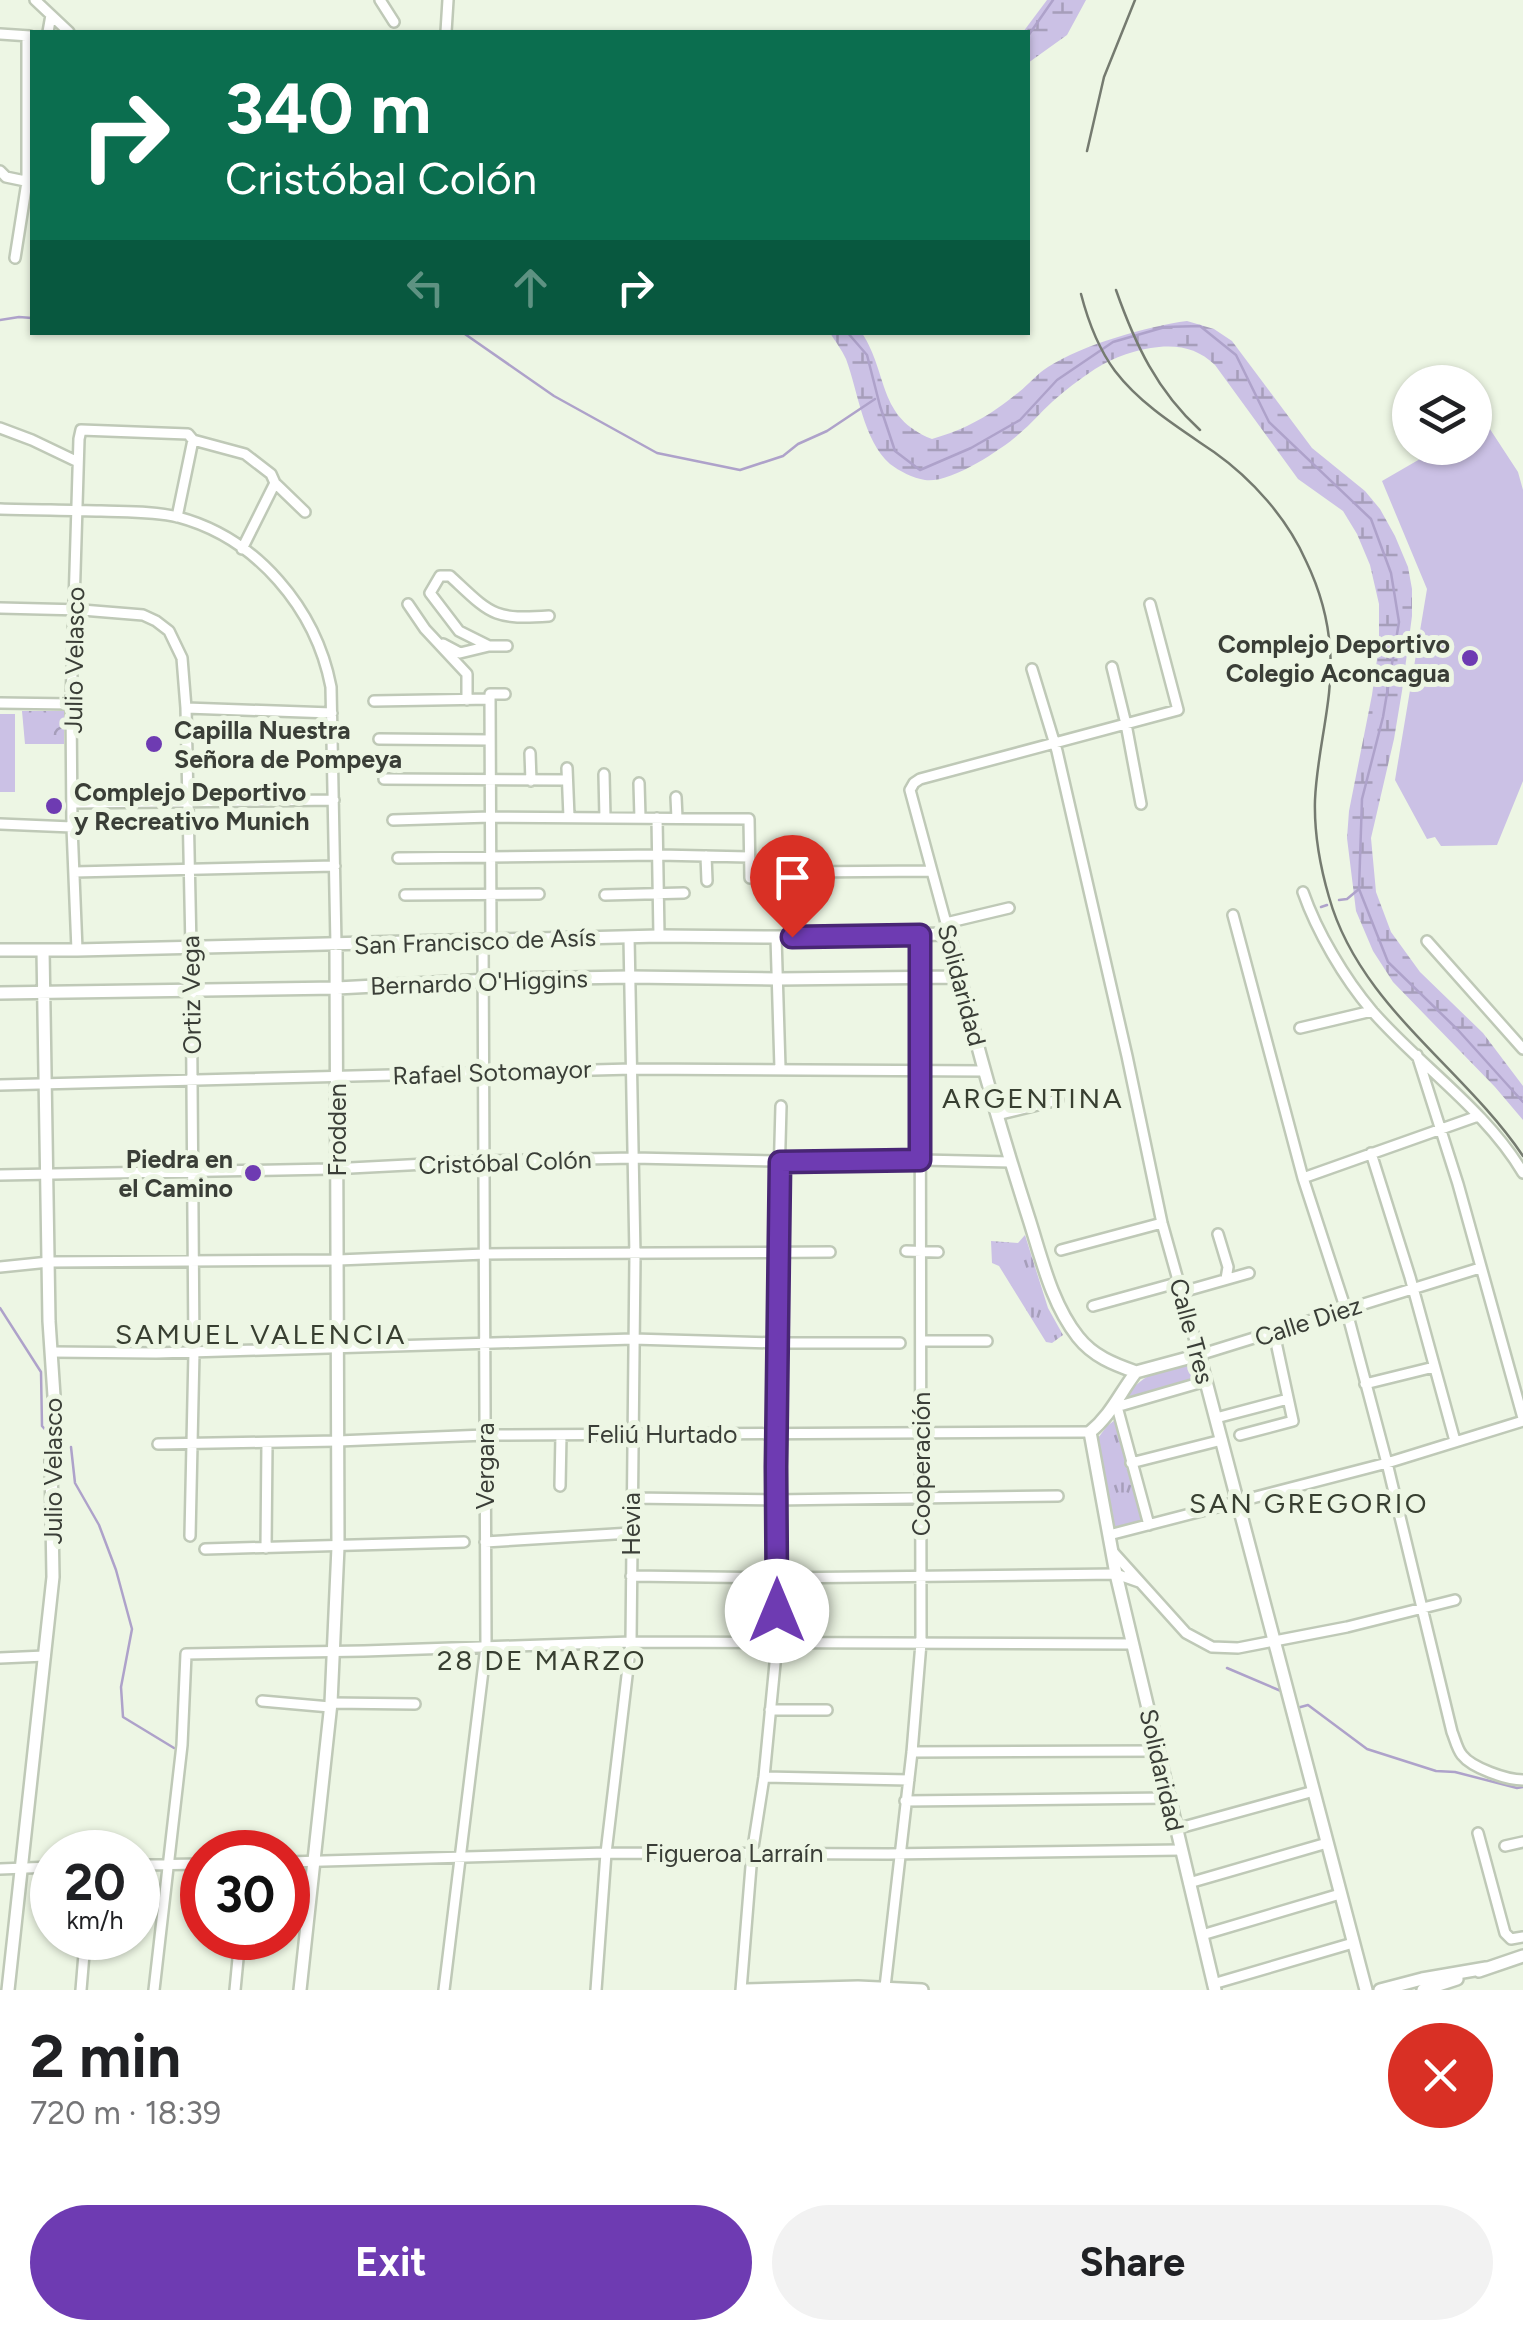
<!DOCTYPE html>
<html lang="en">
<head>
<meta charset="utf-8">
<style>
  :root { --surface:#fff; --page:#f2f2f2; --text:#202124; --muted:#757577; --accent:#6e3bb2 }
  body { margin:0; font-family:Figtree,sans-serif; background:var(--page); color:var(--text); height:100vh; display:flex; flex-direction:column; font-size:38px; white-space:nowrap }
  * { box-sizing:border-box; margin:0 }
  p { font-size:32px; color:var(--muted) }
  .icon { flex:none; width:55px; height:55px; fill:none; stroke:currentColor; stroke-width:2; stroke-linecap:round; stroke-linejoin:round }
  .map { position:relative; height:1990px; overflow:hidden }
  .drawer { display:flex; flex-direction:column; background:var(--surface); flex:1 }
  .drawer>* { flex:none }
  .top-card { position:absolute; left:30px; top:30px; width:1000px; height:305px; border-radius:0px; box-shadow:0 2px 8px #0004; background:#0b6e4f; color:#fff; overflow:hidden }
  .tools { position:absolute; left:1392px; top:365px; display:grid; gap:20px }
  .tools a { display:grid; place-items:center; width:100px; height:100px; border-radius:50%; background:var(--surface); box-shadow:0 2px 8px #0004; font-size:50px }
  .speed { position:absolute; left:30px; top:1830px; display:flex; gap:20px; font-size:50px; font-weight:700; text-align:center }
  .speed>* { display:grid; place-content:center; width:130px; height:130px; border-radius:50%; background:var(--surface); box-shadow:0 2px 8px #0004; line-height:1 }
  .speed small { font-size:25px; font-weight:400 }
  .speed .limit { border:15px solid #d22; background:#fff; color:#111 }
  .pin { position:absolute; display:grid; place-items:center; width:85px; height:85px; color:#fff; margin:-102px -42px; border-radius:50% 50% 50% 0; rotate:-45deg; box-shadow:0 0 10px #0007 }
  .pin .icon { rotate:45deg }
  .me { position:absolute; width:110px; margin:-55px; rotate:0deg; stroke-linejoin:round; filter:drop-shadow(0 0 8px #0008) }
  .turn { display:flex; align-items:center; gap:35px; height:210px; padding:0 30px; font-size:45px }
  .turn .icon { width:130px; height:130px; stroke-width:2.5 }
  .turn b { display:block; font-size:70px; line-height:85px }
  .lanes { display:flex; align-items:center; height:95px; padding:0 30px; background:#0003; justify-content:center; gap:50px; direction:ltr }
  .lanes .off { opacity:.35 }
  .round { display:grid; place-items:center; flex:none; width:105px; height:105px; border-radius:52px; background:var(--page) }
  .overview { display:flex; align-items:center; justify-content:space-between; height:170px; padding:0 30px }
  h1 { font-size:60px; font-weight:700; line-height:75px }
  .button { display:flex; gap:20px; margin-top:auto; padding:20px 30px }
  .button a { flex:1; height:115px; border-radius:60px; background:var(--accent); color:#fff; font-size:40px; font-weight:700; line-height:115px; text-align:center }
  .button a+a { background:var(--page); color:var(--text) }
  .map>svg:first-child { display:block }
</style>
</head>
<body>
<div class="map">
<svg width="1523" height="1990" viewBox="0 0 1523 1990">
  <defs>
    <pattern id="grass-tufts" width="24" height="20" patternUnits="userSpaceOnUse" patternTransform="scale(2.5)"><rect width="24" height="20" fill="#cbc1e5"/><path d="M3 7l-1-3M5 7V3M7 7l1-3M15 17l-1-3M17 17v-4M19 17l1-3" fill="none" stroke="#a69eba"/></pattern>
    <pattern id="wetland-marsh" width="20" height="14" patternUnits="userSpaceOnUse" patternTransform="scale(2.5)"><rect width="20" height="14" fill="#cbc1e5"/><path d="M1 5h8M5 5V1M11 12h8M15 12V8" fill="none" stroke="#a69eba"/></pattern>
    <pattern id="park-crowns" width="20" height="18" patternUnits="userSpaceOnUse" patternTransform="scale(2.5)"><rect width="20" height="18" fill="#cbc1e5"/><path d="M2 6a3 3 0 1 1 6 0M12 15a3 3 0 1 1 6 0" fill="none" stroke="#a69eba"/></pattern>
  </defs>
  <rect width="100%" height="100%" fill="#edf6e4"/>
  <path fill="url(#grass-tufts)" d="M 1025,1235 L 1048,1308 L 1063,1335 L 1052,1343 L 1046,1342 L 999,1266 L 992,1263 L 991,1241 L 1018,1243 Z
    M 1190,1363 L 1195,1364 L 1200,1381 L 1122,1402 C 1143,1372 1157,1372 1190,1363 Z
    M 1115,1420 L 1119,1424 L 1145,1521 L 1115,1527 L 1098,1438 L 1107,1426 Z"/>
  <path fill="url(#wetland-marsh)" d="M 1047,0 L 1086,0 L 1067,35 L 1028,63 L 1028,32 L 1023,32 Z
    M 1187,321 L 1214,329 L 1232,341 L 1312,448 L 1365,491 L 1380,509 L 1395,536 L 1408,567 L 1412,589 L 1412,616 L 1402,691 L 1394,739 L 1371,838 L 1376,892 L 1391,932 L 1420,972 L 1483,1033 L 1523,1086 L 1523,1120 L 1495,1087 L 1393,982 L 1373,951 L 1356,911 L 1347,838 L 1349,811 L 1372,695 L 1379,645 L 1379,604 L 1370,565 L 1357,534 L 1343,511 L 1298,479 L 1215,365 C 1199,350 1182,345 1159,347 C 1137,349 1114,357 1095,369 C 1080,379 1065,390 1052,402 C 1041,412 1031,424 1019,434 C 1001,450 949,484 925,480 C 913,478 899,471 890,464 C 863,440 858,391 846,359 C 842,350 835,341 830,333 L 862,333 C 889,375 877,417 932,439 C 967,429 991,415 1019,392 C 1029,384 1038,373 1048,367 C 1082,345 1148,326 1187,321 Z"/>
  <path fill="url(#park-crowns)" d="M 22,711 L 64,711 L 64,744 L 25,744 Z"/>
  <path fill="#cbc1e5" d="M 1484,420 L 1518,472 L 1523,490 L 1523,781 L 1497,845 L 1441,846 L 1435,837 L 1427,839 L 1395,780 L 1427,589 L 1382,481 L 1439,448 L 1475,448 L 1475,426 Z
    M 0,714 L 15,714 L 15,792 L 0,792 Z"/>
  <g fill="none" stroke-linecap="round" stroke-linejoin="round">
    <path stroke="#aea2ca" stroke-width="2.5" d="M 1028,36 L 1053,0
      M 0,320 L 19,317 L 32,318
      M 462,332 L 554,396 L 657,453 L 740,470 L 783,456 L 798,444 L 827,431 L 875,399
      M 847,332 L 867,355 L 880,406 L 895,451 L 920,470 L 971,448 L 1020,420 L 1057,380 L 1113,342 L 1165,327 L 1200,326 L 1236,355 L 1269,422 L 1371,519 L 1391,573 L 1399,622 L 1383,717 L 1362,799 L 1359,889 L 1388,962 L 1458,1030 L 1523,1102
      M 1339,900 L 1347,899 L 1359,889
      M 1321,907 L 1327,905
      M 0,1308 L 41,1372 L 42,1426 L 50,1435
      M 71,1447 L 75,1483 L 99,1525 L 116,1570 L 132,1629 L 121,1687 L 123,1717 L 174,1748
      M 1227,1668 L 1281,1691
      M 1297,1708 L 1308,1705 L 1367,1749 L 1436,1771 L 1455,1772 L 1517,1788 L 1523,1787"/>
    <g stroke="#bfc9b7" stroke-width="14">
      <path id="minor" d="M 35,0 L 69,32
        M 380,0 L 394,22
        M 48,32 L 51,15
        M 446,32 L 448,0
        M 0,34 L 30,36
        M 0,171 L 6,177 L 30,182
        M 15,258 L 27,182 L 27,36
        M 0,428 L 32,440 L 78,462
        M 0,509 C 34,510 67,510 101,511 C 126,512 153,511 178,517 C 257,538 316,609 331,687 L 336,945
        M 177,517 L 193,440
        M 242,549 L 275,483
        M 408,604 L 425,629 L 467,674 L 467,700
        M 0,608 L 82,610 L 143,615 L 156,621 L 169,631 L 182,658 L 186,708 L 191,948 L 194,1352 L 190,1536
        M 443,644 L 460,653 L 489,646 L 507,646
        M 489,646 L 459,631 L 430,593 L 440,576 L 450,576 C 491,614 492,620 549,616
        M 1112,667 L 1126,724 L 1141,804
        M 1032,669 L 1057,751 L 1127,1056 L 1162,1223 L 1199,1355 L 1480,1268
        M 374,701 L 490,699
        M 0,703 L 71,704
        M 186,708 L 332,713
        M 379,739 L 490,740
        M 530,753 L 531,781
        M 567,768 L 569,817
        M 604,774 L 605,818
        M 384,779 L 567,780
        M 639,783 L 640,818
        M 676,797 L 677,818
        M 72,803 L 334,800
        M 657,818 L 659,936
        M 393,820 L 490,817 L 749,819 L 750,878
        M 0,824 L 72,827
        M 706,856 L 707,881
        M 398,858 L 659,855 L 749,857
        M 74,872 L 335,866
        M 1303,892 C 1317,932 1344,978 1372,1011 C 1419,1065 1486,1110 1523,1173
        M 405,895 L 539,894
        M 605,895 L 684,893
        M 1233,915 L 1303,1178 L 1348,1316 L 1387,1463 L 1452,1732 C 1455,1739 1457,1749 1462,1755 C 1472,1768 1507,1780 1523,1780
        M 946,923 L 1009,908
        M 949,934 L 910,790 L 914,783 L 920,779 L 1178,710 L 1150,604
        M 776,937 L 780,1068
        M 792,937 L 791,877 L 799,872 L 932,871
        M 491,940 L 490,694 L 505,694
        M 1427,941 L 1523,1049
        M 77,950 L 72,827 L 71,704 L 79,439 L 81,430 L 188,434 L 193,440 L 245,454 L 271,474 L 275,483 L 305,512
        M 1300,1028 L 1372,1011
        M 1417,1055 L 1458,1184 L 1523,1418
        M 0,1085 L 632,1069 L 985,1071
        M 997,1115 L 1058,1100
        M 1371,1153 L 1410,1277 L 1455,1441
        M 0,1175 L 331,1169 L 484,1161 L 633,1158 L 779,1161 L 921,1160 L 1011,1162
        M 1303,1178 L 1478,1116
        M 1218,1234 L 1228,1267 L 1226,1279
        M 1061,1250 L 1162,1223
        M 906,1251 L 938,1252
        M 0,1267 L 49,1262 L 338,1260 L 485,1254 L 830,1252
        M 1182,1292 L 1249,1273
        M 1093,1306 L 1180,1282
        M 921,1341 L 987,1341
        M 52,1352 L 156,1353 L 633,1339 L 776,1343 L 900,1343
        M 1365,1384 L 1434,1367
        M 1216,1418 L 1288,1399
        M 1240,1435 L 1293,1421 L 1274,1333
        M 158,1444 L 338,1441 L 485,1435 L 1090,1432
        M 1131,1463 L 1222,1440
        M 560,1486 L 561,1435
        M 631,1498 L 775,1500 L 1058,1496
        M 1149,1525 L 1116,1403 L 1123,1405 L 1206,1381
        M 1109,1535 L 1387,1463 L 1523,1421
        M 485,1542 L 631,1533
        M 266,1548 L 267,1443
        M 205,1549 L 464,1542
        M 1113,1552 L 1186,1633 L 1212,1647 L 1238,1648 L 1347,1627 L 1455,1600
        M 631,1576 L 777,1578 L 1116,1574 L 1139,1582
        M 0,1658 L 45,1656
        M 262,1701 L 330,1707
        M 331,1703 L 415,1704
        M 770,1710 L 827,1710
        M 912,1752 L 1159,1751
        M 764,1777 L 909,1780
        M 905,1801 L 1169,1798
        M 1176,1829 L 1314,1791
        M 1478,1833 L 1505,1933 L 1511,1939 L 1523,1937
        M 1505,1846 L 1523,1842
        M 288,1862 L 606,1853 L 888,1854 L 1181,1850
        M 138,1865 L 202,1864
        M 0,1869 L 52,1867
        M 1189,1883 L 1327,1843
        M 1202,1935 L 1340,1894
        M 1213,1984 L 1353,1943
        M 81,1990 L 85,1942
        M 154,1990 L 182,1745 L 186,1654 L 364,1651 L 631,1642 L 1133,1644
        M 235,1990 L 240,1938
        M 444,1990 L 486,1646 L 483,940
        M 596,1990 L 606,1853 L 631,1642 L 635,1255 L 629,937
        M 741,1990 L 752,1854 L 764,1777 L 777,1643 L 777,1252 L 781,1106
        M 887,1990 L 885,1987 L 912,1752 L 921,1643 L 920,935"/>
    </g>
    <g stroke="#bfc9b7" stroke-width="16">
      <path id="major" d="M 0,950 L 77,950 L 659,936 L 776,937 L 949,934 C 972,1029 998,1123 1028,1216 C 1041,1256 1051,1303 1078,1337 C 1093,1356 1113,1364 1136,1372
        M 0,993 L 337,988 L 509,979 L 630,977 L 777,979 L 959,977
        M 1136,1372 L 1199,1355 L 1366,1990
        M 1136,1372 C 1120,1393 1111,1415 1090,1432 L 1116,1574 L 1215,1990
        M 1479,1971 L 1523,1956
        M 8,1990 L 53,1577 L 51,1460 L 56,1426 L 49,1321 L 43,950
        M 300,1990 L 331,1703 L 338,1547 L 336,945
        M 746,1990 L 858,1987 L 922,1990
        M 1380,1990 L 1422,1979 L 1486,1968
        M 1423,1990 L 1457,1979"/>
    </g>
    <use href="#minor" stroke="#fff" stroke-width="9"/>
    <use href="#major" stroke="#fff" stroke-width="11"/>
    <path stroke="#757b70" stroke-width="2.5" d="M 1087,151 L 1104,77 L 1135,0
      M 1116,290 C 1135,344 1157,391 1200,430
      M 1081,294 C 1088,321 1098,348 1115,371 C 1141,405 1179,428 1214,452 C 1252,479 1287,518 1306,561 C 1319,588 1328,619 1330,649 C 1334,699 1317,749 1315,800 C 1314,833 1320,866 1329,897 C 1359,1005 1463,1067 1523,1156"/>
  </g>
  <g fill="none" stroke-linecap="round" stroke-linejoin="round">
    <g stroke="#482674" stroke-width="25">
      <path id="route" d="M 777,1611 L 776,1467 L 780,1162 L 920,1160 L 920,935 L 792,937"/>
    </g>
    <use href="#route" stroke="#6e3bb2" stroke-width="18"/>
  </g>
  <g fill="#6e3bb2" stroke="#edf6e4" stroke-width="4">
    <circle cx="1470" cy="658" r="10"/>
    <circle cx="154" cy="744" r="10"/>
    <circle cx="54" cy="806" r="10"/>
    <circle cx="253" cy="1173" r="10"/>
  </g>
  <g text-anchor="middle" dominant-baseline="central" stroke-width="10" stroke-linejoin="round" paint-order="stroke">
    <g font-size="25" font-weight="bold" fill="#3a3e37" stroke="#edf6e4" text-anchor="end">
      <text x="1450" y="644">Complejo Deportivo<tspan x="1450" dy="29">Colegio Aconcagua</tspan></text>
      <text x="174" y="730" text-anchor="start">Capilla Nuestra<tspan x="174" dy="29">Señora de Pompeya</tspan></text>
      <text x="74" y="792" text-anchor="start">Complejo Deportivo<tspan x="74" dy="29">y Recreativo Munich</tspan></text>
      <text x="233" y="1159">Piedra en<tspan x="233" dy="29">el Camino</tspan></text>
    </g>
    <g font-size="25" fill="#3a3e37" stroke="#edf6e4">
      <text transform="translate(74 660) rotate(-89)">Julio Velasco</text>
      <text transform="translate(475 941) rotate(-2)">San Francisco de Asís</text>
      <text transform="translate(479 982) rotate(-2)">Bernardo O'Higgins</text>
      <text transform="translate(962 985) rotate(75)">Solidaridad</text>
      <text transform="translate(191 995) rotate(-91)">Ortiz Vega</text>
      <text transform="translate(492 1072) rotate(-2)">Rafael Sotomayor</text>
      <text transform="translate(337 1130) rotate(-90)">Frodden</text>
      <text transform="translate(505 1162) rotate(-2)">Cristóbal Colón</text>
      <text transform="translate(1308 1321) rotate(-18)">Calle Diez</text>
      <text transform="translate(1192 1331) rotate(75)">Calle Tres</text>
      <text x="662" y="1434">Feliú Hurtado</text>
      <text transform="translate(921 1464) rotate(-90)">Cooperación</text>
      <text transform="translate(485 1466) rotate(-90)">Vergara</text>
      <text transform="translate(53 1471) rotate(-90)">Julio Velasco</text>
      <text transform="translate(631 1524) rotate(-90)">Hevia</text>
      <text transform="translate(1162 1770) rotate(77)">Solidaridad</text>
      <text x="734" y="1853">Figueroa Larraín</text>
    </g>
    <g font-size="28" letter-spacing="2.5" fill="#383f31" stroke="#edf6e4">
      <text x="1033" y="1098">ARGENTINA</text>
      <text x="261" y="1334">SAMUEL VALENCIA</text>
      <text x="1309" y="1503">SAN GREGORIO</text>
      <text x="542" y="1660">28 DE MARZO</text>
    </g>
  </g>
</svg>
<div class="tools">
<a><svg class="icon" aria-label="layers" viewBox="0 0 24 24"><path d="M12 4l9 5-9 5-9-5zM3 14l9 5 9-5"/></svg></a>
</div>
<div class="speed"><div>20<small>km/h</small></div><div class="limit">30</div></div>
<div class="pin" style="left:792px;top:937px;background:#d93025"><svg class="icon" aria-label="arrive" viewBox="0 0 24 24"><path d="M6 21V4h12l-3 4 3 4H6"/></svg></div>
<svg class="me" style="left:777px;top:1611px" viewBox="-20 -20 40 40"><circle r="19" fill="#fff"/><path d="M0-13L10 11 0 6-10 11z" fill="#6e3bb2"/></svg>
<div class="top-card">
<div class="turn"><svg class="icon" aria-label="right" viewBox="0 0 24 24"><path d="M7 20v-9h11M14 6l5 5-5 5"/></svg><div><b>340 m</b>Cristóbal Colón</div></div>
<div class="lanes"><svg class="icon off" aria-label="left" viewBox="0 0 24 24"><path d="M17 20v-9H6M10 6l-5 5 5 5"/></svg><svg class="icon off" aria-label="ahead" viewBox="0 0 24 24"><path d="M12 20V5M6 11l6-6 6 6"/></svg><svg class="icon" aria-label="right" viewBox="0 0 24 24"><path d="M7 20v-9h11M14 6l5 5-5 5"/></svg></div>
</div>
</div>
<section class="drawer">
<div class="overview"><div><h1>2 min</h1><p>720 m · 18:39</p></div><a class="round" style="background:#d93025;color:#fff"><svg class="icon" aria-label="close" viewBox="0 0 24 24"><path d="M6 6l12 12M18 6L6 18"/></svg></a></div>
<div class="button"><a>Exit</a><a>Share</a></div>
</section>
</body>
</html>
